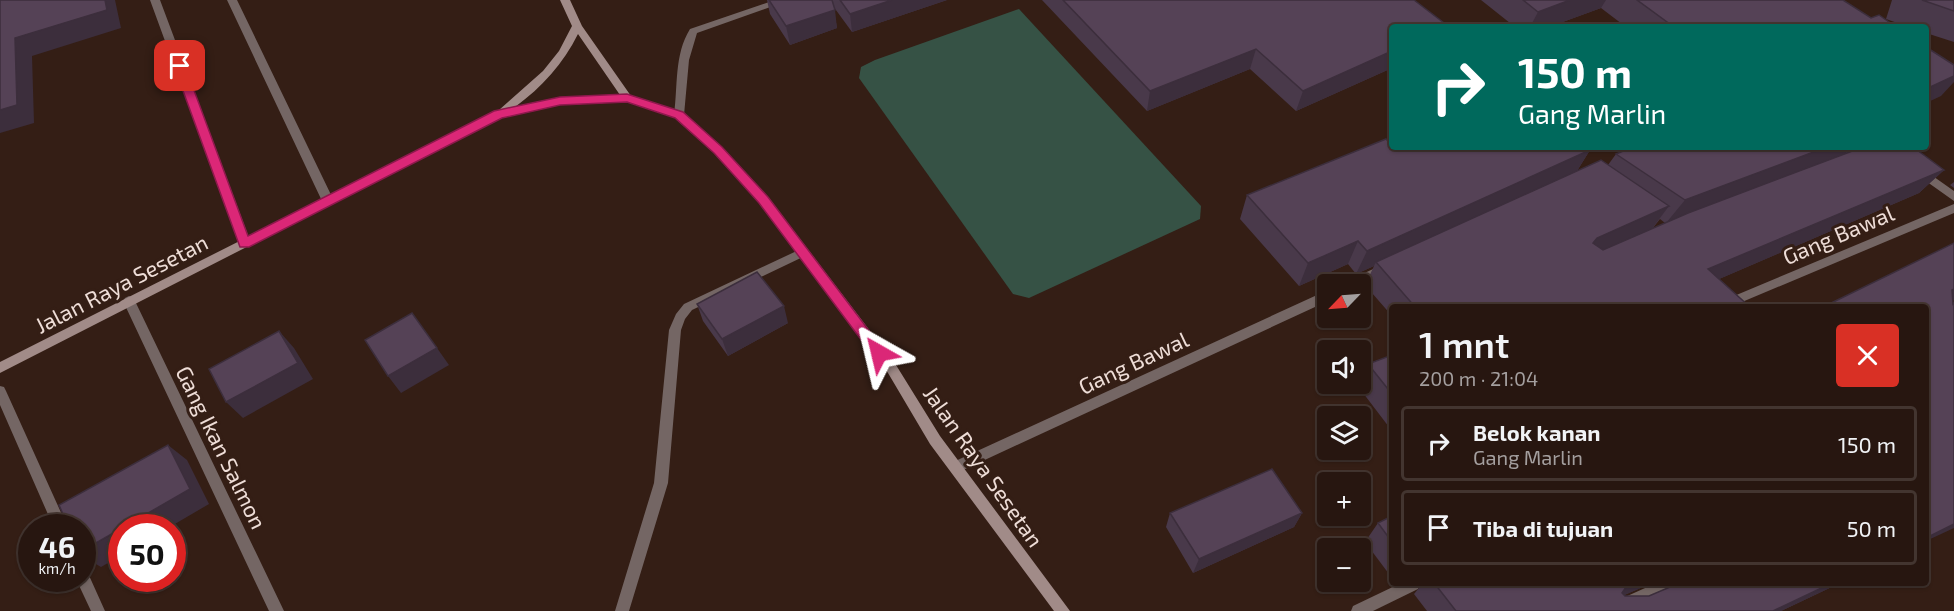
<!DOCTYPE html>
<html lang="id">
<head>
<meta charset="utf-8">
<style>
  :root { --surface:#271610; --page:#2f1f19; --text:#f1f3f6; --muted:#a49f9f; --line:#433530 }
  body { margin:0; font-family:"Exo 2",sans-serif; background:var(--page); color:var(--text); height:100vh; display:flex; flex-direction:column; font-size:22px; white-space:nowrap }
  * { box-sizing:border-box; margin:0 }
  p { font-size:20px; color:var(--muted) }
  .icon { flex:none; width:33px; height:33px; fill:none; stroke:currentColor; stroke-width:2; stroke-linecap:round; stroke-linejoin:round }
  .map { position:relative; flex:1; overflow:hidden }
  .side { position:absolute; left:1389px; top:304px; width:540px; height:282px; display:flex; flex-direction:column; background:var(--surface); border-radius:6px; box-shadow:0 2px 4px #0004,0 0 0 2px var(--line) }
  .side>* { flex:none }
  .guide { position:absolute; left:1389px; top:24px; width:540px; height:126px; border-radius:6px; box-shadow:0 2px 4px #0004,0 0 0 2px var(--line); background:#00695c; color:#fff; overflow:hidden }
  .needle { width:39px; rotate:245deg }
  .controls { position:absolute; left:1317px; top:274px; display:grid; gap:12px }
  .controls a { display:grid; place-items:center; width:54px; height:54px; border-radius:6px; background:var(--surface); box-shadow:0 2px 4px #0004,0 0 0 2px var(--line); font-size:30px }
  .speed { position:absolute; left:18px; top:514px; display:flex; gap:12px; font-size:30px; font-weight:700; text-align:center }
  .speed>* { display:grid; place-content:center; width:78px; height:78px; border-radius:50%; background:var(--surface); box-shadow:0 2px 4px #0004,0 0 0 2px var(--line); line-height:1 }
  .speed small { font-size:15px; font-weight:400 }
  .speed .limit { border:9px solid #d22; background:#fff; color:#111 }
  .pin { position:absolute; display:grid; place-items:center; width:51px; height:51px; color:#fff; margin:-26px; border-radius:12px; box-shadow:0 3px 9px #0006 }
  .me { position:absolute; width:66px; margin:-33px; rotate:323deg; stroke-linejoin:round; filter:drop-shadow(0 0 4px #0008) }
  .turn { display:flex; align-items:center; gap:21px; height:126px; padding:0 30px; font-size:27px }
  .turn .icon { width:78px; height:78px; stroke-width:2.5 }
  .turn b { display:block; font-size:42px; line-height:51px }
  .round { display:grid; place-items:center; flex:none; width:63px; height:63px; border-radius:6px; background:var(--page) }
  .head { display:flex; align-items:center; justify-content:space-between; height:102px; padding:0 30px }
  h1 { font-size:36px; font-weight:600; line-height:45px }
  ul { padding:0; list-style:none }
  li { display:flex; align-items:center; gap:18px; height:75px; margin:0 12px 9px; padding:0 18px; border:3px solid var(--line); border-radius:6px }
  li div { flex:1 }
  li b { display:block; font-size:22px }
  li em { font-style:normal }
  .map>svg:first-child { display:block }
</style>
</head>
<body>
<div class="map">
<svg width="1954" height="611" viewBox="0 0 1954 611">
  <rect width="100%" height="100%" fill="#341e15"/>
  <path fill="#365245" d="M 1019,9 L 1201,206 L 1200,219 L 1029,298 L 1013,294 L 859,78 L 861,67 L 875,60 Z"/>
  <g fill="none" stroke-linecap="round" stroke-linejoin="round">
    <path fill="#746664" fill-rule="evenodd" d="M 1920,167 L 1954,191 L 1954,201 L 1916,174 L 1915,171 L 1916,168 Z
      M 1954,204 L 1954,213 L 1742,302 L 1734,302 L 1732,299 L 1734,296 Z
      M 1384,264 L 1390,269 L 1388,272 L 1360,285 L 1343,285 L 1345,282 Z
      M 1328,290 L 1328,301 L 961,471 L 956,473 L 951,471 L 949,467 L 951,463 Z
      M 1399,584 L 1420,584 L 1418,589 L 1373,611 L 1351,611 L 1353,606 Z
      M 1654,584 L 1676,584 L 1674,589 L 1626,611 L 1603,611 L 1605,606 Z"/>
    <path fill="#746664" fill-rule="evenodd" d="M 150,0 L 160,0 L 251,243 L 249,246 L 241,246 L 239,243 Z
      M 227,0 L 237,0 L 334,201 L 332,204 L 328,205 L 322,201 Z
      M 775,0 L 790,0 L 697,33 L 689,60 L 684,115 L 679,119 L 675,118 L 674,115 C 678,86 674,55 690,29 Z
      M 803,248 L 807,249 L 809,252 L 807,255 L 692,310 L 685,319 L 681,330 L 668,483 L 629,611 L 615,611 L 654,483 L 669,330 L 676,314 L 684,304 Z
      M 129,296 L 133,298 L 135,301 L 284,611 L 269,611 L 123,301 L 125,298 Z
      M 0,386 L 4,387 L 6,391 L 68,528 L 54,528 L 0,405 Z
      M 82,569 L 87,571 L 105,611 L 91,611 L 76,579 L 82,579 Z"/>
    <path fill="#a18b88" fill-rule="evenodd" d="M 560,0 L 570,0 L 582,26 L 631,96 L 683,112 L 722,147 L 768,197 L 896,365 L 940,436 L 1070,611 L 1054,611 L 930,444 L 888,373 L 760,203 L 714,153 L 675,118 L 627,102 L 560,105 L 501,117 L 0,373 L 0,362 L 499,110 L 543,71 L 559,51 L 572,26 ZM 578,34 L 620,95 L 560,97 L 515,107 C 542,87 563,64 578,34 Z"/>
  </g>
  <path fill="#49394a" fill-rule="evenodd" d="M 767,0 L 947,0 L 852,32 L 833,6 L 837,28 L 790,45 L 770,14 Z
    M 1042,0 L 1414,0 L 1392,27 L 1392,68 L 1296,111 L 1250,69 L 1147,111 Z
    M 1481,0 L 1843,0 L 1871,18 L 1896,27 L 1626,27 L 1601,8 L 1549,27 L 1515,27 Z
    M 1892,0 L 1954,0 L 1954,42 L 1926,33 L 1926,27 L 1909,27 L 1886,19 Z
    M 1390,143 L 1590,150 L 1577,171 L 1608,165 L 1616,154 L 1633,147 L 1913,147 L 1944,170 L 1919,193 L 1719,279 L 1751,308 L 1392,308 L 1392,316 L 1365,285 L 1374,266 L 1356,274 L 1348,264 L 1299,286 L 1240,219 L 1247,195 ZM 1660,219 L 1665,223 L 1652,229 Z
    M 1954,182 L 1954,188 L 1950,185 Z
    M 697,304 L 788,323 L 728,356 L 703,321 Z
    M 1392,355 L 1392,431 L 1357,385 L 1358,384 L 1360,384 L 1360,379 L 1368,364 Z
    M 1170,513 L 1302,513 L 1294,527 L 1193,573 L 1166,527 Z
    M 1392,516 L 1392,578 L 1365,542 L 1378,523 Z
    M 1422,584 L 1650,584 L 1624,595 L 1625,596 L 1649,596 L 1677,584 L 1838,584 L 1781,611 L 1427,611 L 1414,594 Z"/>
  <path fill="#3c2e3c" d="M 105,0 L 115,0 L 121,28 L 32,56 L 34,123 L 0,133 L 0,110 L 15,38 Z
    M 892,0 L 947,0 L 852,32 L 850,14 Z
    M 1570,0 L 1606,0 L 1601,8 L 1549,27 L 1530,27 L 1538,12 Z
    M 835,10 L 837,28 L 790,45 L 786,26 Z
    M 1256,49 L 1250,69 L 1147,111 L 1150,91 Z
    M 1392,51 L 1392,68 L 1296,111 L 1303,91 Z
    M 1954,76 L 1954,82 L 1941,96 L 1926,103 L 1926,89 Z
    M 1827,147 L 1851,147 L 1842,157 L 1666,223 L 1685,200 Z
    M 1590,150 L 1575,174 L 1376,262 L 1374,266 L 1356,274 L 1367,251 Z
    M 1944,170 L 1919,193 L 1689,292 L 1708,269 Z
    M 1669,206 L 1651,230 L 1580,261 L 1597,238 Z
    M 1358,241 L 1348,264 L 1299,286 L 1308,263 Z
    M 1954,289 L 1954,300 L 1926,312 L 1952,290 Z
    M 784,306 L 788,323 L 728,356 L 722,339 Z
    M 279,331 L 294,348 L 313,379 L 243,418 L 226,402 Z
    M 437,348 L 449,365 L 401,393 L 388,376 Z
    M 168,445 L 187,460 L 209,504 L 168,528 L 123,528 Z
    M 1302,513 L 1294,527 L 1193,573 L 1199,559 Z
    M 1954,524 L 1954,528 L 1926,541 L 1926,538 Z
    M 122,529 L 122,555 L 101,567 L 82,556 L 82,551 Z
    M 1633,584 L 1650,584 L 1604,604 L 1626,587 Z
    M 1830,584 L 1838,584 L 1781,611 L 1773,611 Z"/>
  <path fill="#554256" stroke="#3c2e3c" stroke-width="1.5" d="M 0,0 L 105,0 L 107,10 L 15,38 L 17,105 L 0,110 Z
    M 769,0 L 832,0 L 835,10 L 786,26 Z
    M 840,0 L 892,0 L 850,14 Z
    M 1063,0 L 1414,0 L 1448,26 L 1392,27 L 1392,51 L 1303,91 L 1256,49 L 1150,91 Z
    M 1523,0 L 1570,0 L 1538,12 Z
    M 1637,0 L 1843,0 L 1871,18 L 1879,15 L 1896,27 L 1674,27 Z
    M 1922,0 L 1954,0 L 1954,11 Z
    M 1926,47 L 1954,65 L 1954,76 L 1926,89 Z
    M 1386,139 L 1390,143 L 1392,142 L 1392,147 L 1587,147 L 1590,150 L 1367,251 L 1358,241 L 1308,263 L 1247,195 Z
    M 1633,147 L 1827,147 L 1685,200 L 1616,154 Z
    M 1863,147 L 1913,147 L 1944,170 L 1708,269 L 1751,308 L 1416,308 L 1376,262 L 1601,160 L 1669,206 L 1597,238 L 1593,243 L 1603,250 L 1688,213 Z
    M 1954,243 L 1954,289 L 1952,290 L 1953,304 L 1954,303 L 1954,524 L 1926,538 L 1926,308 L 1821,308 Z
    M 757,272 L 784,306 L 722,339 L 697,304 Z
    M 412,313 L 437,348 L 388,376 L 365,340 Z
    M 279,331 L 298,363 L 226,402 L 209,369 Z
    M 1392,355 L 1392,394 L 1368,364 Z
    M 168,445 L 190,489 L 82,551 L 82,528 L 69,528 L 59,505 Z
    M 1272,469 L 1302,513 L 1199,559 L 1170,513 Z
    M 1392,516 L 1392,542 L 1378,523 Z
    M 1435,584 L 1633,584 L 1626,587 L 1622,593 L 1625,596 L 1649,596 L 1677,584 L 1830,584 L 1773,611 L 1456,611 Z"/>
  <path fill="#db2777" stroke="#8e194d" stroke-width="1.5" d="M 180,63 L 185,66 L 248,236 L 494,111 L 560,97 L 627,94 L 683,112 L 722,147 L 768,197 L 886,353 L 884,357 L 874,357 L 759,203 L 714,153 L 675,118 L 627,102 L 560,105 L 502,118 L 249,247 L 240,247 L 174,66 Z"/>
  <g text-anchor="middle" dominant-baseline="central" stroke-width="6" stroke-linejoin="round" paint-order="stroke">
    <g font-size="22" fill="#eeddd7" stroke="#341e15">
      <text transform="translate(1838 234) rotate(-23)">Gang Bawal</text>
      <text transform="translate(121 283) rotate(-27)">Jalan Raya Sesetan</text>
      <text transform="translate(1133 362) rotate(-25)">Gang Bawal</text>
      <text transform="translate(222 447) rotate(64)">Gang Ikan Salmon</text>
      <text transform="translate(984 466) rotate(55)">Jalan Raya Sesetan</text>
    </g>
  </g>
</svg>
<div class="controls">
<a><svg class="needle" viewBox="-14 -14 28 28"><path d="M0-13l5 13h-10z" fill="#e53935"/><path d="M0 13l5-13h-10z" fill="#a49f9f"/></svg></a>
<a><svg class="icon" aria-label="sound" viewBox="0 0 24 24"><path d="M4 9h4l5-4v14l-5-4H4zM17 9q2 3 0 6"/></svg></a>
<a><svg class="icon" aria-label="layers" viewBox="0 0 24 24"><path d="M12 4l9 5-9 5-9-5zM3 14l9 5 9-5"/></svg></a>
<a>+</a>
<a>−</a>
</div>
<div class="speed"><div>46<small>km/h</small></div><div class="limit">50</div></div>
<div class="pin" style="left:180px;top:66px;background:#d93025"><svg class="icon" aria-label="arrive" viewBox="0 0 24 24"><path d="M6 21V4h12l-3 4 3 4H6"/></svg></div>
<svg class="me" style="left:879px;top:353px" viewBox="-20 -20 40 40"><path d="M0-17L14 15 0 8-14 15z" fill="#db2777" stroke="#fff" stroke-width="4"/></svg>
<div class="guide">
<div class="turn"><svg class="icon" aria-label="right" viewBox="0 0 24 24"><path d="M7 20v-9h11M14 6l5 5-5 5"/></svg><div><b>150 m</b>Gang Marlin</div></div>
</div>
<section class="side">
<div class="head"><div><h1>1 mnt</h1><p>200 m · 21:04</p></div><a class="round" style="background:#d93025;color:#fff"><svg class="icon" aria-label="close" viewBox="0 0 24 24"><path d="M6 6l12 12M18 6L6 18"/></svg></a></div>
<ul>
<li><svg class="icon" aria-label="right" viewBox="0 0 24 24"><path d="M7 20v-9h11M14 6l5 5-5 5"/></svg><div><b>Belok kanan</b><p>Gang Marlin</p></div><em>150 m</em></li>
<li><svg class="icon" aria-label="arrive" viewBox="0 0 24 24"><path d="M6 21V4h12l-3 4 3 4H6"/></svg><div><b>Tiba di tujuan</b></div><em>50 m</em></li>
</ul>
</section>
</div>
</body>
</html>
